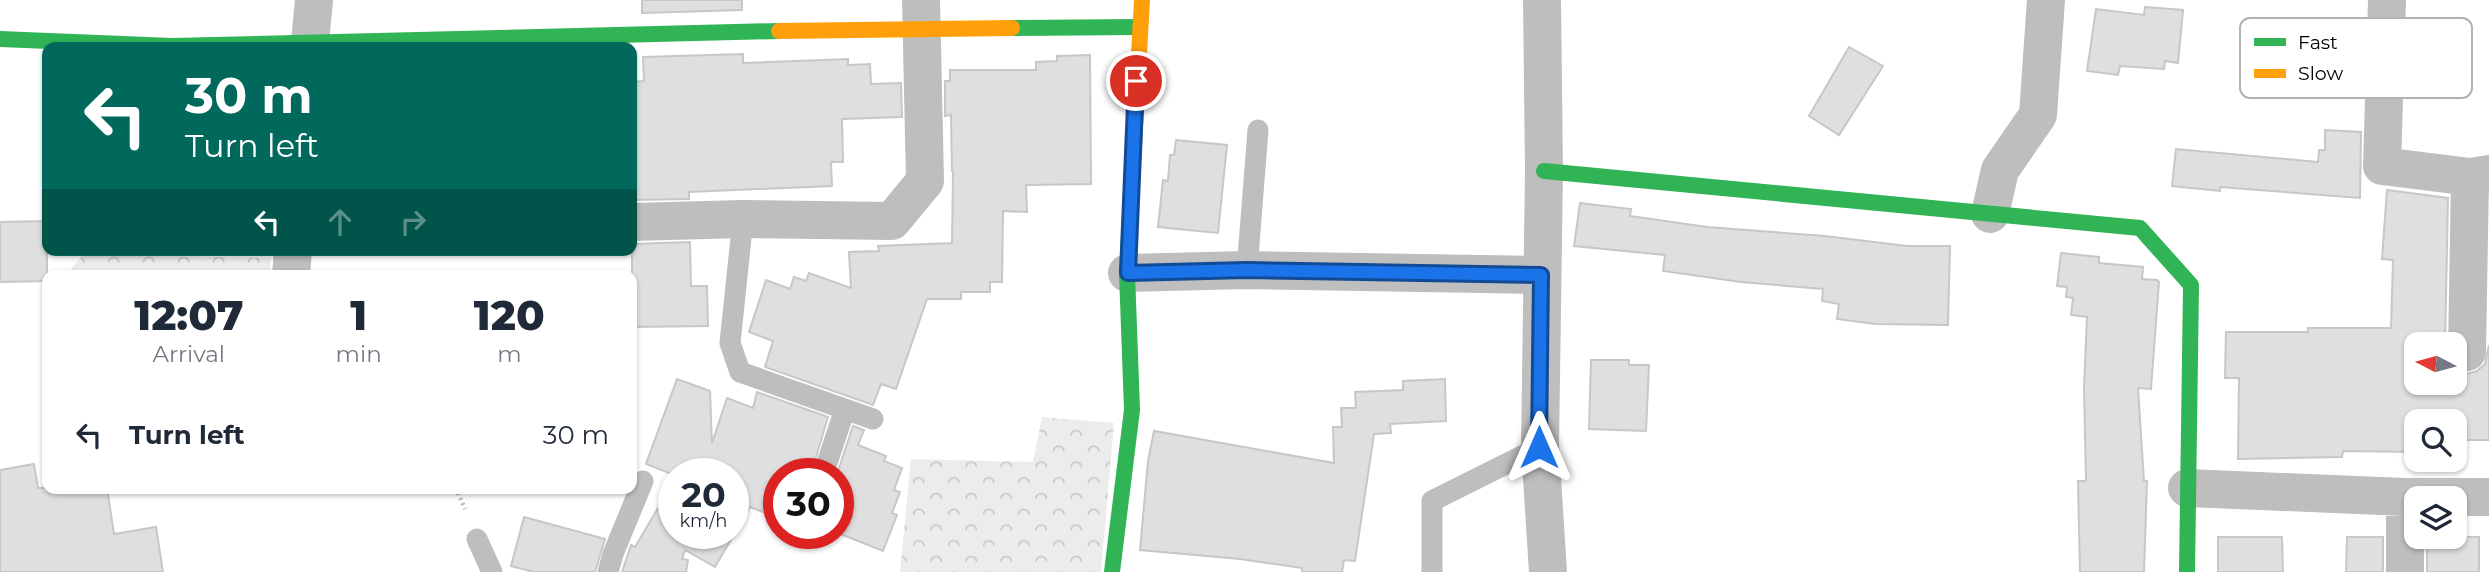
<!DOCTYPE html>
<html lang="en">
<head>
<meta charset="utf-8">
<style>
  :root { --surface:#fff; --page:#f2f2f3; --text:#1f2937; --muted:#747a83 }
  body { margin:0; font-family:Montserrat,sans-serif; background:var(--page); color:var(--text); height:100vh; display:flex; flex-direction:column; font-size:26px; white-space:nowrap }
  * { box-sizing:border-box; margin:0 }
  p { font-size:23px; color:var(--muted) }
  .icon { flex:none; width:38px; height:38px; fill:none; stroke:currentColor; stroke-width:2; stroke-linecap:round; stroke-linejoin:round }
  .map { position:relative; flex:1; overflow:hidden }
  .panel { position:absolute; left:42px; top:270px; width:595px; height:224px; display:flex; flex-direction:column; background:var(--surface); border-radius:14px; box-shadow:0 2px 5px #0004 }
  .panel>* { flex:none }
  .banner { position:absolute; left:42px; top:42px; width:595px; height:214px; border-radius:14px; box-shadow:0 2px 5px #0004; background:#00695c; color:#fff; overflow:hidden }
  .needle { width:46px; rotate:276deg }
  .buttons { position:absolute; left:2404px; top:332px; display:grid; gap:14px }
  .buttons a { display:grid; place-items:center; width:63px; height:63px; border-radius:14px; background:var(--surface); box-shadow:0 2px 5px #0004; font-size:35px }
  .speed { position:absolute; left:658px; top:458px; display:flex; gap:14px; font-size:35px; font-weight:700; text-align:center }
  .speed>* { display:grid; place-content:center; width:91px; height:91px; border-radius:50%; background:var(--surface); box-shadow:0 2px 5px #0004; line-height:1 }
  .speed small { font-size:18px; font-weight:400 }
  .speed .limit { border:10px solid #d22; background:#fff; color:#111 }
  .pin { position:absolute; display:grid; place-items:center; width:60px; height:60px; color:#fff; margin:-30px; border:4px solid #fff; border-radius:50%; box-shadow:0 2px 7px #0007 }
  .me { position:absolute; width:77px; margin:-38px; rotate:0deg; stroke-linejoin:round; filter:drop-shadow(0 0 5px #0008) }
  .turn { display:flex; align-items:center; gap:24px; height:147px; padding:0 28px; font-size:32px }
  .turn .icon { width:91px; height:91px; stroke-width:2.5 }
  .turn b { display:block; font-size:49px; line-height:60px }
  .lanes { display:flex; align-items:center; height:66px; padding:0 28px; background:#0003; justify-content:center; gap:35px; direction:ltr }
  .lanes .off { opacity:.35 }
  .eta { display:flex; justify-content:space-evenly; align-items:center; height:119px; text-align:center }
  .eta b { font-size:42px; font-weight:800; line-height:49px }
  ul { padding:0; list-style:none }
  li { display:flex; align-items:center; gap:21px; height:91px; padding:0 28px }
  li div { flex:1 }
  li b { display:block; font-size:26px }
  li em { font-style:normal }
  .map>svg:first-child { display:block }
</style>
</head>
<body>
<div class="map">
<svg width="2489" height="572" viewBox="0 0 2489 572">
  <defs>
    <pattern id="forest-crowns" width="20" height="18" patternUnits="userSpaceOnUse" patternTransform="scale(1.75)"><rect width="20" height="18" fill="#ececec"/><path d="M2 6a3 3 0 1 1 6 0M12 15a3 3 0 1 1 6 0" fill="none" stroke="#c9c9c9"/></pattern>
  </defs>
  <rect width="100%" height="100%" fill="#fff"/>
  <path fill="url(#forest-crowns)" d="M 83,255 L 271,258 L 270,275 L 66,275 Z
    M 1042,417 L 1114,423 L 1101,572 L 900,572 L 911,459 L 1033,462 Z"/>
  <path fill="#dfdfdf" stroke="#c7c7c7" stroke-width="2" d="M 642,0 L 742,0 L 742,10 L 642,13 Z
    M 2145,7 L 2183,10 L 2178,63 L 2165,61 L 2164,69 L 2120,66 L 2118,75 L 2087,71 L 2096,9 L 2144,15 Z
    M 1849,47 L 1883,66 L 1839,135 L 1809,116 Z
    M 743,54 L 743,63 L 848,59 L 848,65 L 870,64 L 871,84 L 901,83 L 902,117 L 842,119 L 843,162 L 831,162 L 832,186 L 689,192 L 689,199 L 632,200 L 632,82 L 644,81 L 643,57 Z
    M 1090,55 L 1091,184 L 1026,185 L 1027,212 L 1003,211 L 1002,282 L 990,282 L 990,292 L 961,292 L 961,299 L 927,299 L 896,389 L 881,384 L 873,405 L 765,367 L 773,341 L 749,332 L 766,280 L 790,289 L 794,277 L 806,281 L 809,273 L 851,288 L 849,252 L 879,251 L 878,246 L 952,243 L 953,171 L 952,171 L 951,115 L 945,116 L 945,81 L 950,81 L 950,70 L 1036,70 L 1036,62 L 1057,61 L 1057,56 Z
    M 2325,130 L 2361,132 L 2360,198 L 2220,187 L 2220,191 L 2172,186 L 2176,149 L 2318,162 L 2319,150 L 2325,150 Z
    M 1176,140 L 1227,145 L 1218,233 L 1158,227 L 1163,180 L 1168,181 L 1170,155 L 1174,155 Z
    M 2387,190 L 2448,198 L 2445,345 L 2417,345 L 2417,383 L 2455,383 L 2455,370 L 2467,374 L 2477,371 L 2485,364 L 2489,345 L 2489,440 L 2455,440 L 2455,422 L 2417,422 L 2417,452 L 2343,451 L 2342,457 L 2238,459 L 2239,378 L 2225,378 L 2226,332 L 2308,332 L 2308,328 L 2391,328 L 2393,260 L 2382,259 Z
    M 1580,203 L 1631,209 L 1630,216 L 1707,227 L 1825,236 L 1907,246 L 1950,246 L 1948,325 L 1875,324 L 1837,319 L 1839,304 L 1822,301 L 1823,289 L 1741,282 L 1663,271 L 1665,255 L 1574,246 Z
    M 47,221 L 47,281 L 0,282 L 0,222 Z
    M 690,242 L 691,286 L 707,286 L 708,326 L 632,327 L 632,244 Z
    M 2061,253 L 2099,257 L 2099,263 L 2143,267 L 2142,279 L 2157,280 L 2159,282 L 2151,389 L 2138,388 L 2144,481 L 2147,481 L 2144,572 L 2080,572 L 2078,481 L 2086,481 L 2084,389 L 2087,317 L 2071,315 L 2073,298 L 2066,297 L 2067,287 L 2057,286 Z
    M 1591,360 L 1629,360 L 1629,365 L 1649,365 L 1646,431 L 1589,429 Z
    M 677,379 L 710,391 L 712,443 L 727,398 L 753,408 L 757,392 L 828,417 L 811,474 L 779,474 L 779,514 L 769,510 L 768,514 L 750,507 L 715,567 L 685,550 L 682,559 L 688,560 L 686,572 L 622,572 L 631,545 L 635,547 L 674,481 L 674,534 L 733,534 L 733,474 L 674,475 L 646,464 Z
    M 1445,379 L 1446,421 L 1390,424 L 1391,433 L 1374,434 L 1355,561 L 1344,560 L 1342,572 L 1302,572 L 1302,568 L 1240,559 L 1140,550 L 1148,461 L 1154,431 L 1334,463 L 1333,427 L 1342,427 L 1341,408 L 1356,408 L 1355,392 L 1403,390 L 1403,381 Z
    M 853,426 L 864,430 L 858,445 L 886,456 L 884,461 L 902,468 L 894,490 L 900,492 L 892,513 L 897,515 L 883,551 L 838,533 L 837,474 Z
    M 34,464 L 38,488 L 107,488 L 114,534 L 156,527 L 163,572 L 0,572 L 0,470 Z
    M 524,517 L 605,539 L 595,572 L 534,572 L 511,566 Z
    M 2218,537 L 2282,537 L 2283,572 L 2218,572 Z
    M 2347,537 L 2383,537 L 2383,572 L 2346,572 Z
    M 2427,537 L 2479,537 L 2479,572 L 2427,572 Z"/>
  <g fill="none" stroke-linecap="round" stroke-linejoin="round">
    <path stroke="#b9b9b9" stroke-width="4.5" stroke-dasharray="2 3.5" stroke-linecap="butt" d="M 456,488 L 465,509"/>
    <path stroke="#bebebe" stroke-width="21" d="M 743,219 L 730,343 L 740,372 L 873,419
      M 1247,270 L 1258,130
      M 824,472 L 845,409
      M 477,539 L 492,572
      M 608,572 L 613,554 L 643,481
      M 1432,572 L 1432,501 L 1540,447"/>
    <path stroke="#bebebe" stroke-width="38" d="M 1542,0 L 1544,171 L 1540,447 L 1548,572
      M 2387,0 L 2382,166 L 2470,177
      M 310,42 L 314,0
      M 1990,214 L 2000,170 L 2038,115 L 2046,0
      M 632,222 L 743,219 L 892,221 L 925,181 L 921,0
      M 1127,273 L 1247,270 L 1541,275
      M 291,275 L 293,250
      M 2467,352 L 2470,177 L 2489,174
      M 2187,488 L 2405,497 L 2489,497
      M 2405,497 L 2405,572"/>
    <path stroke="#30b455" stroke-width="16" d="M 1012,28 L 1139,27
      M 0,39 L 172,46 L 779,31
      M 1544,171 L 2140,228 L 2191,285 L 2187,572
      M 1112,572 L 1132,410 L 1127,273 L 1137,90"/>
    <path stroke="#ff9f0a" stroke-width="16" d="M 779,31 L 1012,28
      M 1137,90 L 1142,0"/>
  </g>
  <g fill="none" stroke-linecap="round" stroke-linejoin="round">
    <g stroke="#114b97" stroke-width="18">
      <path id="route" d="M 1136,81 L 1128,273 L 1247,270 L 1541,275 L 1539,447"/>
    </g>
    <use href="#route" stroke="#1a73e8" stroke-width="12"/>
  </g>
  <rect x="2240" y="18" width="232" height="80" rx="10" fill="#fff" stroke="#b2b2b2" stroke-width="2"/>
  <rect x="2254" y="38" width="32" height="8" fill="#30b455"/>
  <rect x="2254" y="69" width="32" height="9" fill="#ff9f0a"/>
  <g font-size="19" fill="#000">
    <text x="2298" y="49">Fast</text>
    <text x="2298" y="80">Slow</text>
  </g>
</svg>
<div class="buttons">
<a><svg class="needle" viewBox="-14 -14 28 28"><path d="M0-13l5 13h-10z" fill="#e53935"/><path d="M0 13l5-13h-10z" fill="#747a83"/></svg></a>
<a><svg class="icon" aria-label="search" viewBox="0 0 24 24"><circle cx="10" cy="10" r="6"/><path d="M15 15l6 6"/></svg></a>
<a><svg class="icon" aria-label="layers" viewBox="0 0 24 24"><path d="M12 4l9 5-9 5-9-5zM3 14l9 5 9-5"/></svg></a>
</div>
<div class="speed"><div>20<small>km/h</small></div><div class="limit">30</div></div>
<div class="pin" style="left:1136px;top:81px;background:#d93025"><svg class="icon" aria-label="arrive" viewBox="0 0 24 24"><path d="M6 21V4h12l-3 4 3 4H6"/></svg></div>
<svg class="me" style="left:1539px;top:447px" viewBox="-20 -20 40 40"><path d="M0-17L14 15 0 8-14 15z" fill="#1a73e8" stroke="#fff" stroke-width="4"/></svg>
<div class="banner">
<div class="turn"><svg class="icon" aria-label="left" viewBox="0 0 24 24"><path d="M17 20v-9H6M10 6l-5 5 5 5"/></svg><div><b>30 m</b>Turn left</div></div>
<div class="lanes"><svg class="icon" aria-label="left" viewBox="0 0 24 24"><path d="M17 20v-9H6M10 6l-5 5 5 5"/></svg><svg class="icon off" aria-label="ahead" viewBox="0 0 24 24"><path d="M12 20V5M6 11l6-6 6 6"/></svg><svg class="icon off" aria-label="right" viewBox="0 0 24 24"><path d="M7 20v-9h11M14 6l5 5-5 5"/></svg></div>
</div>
<section class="panel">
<div class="eta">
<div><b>12:07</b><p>Arrival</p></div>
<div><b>1</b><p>min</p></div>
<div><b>120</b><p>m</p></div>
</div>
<ul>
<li><svg class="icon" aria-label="left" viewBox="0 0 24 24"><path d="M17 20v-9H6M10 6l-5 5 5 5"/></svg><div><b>Turn left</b></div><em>30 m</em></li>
</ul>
</section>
</div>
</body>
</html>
